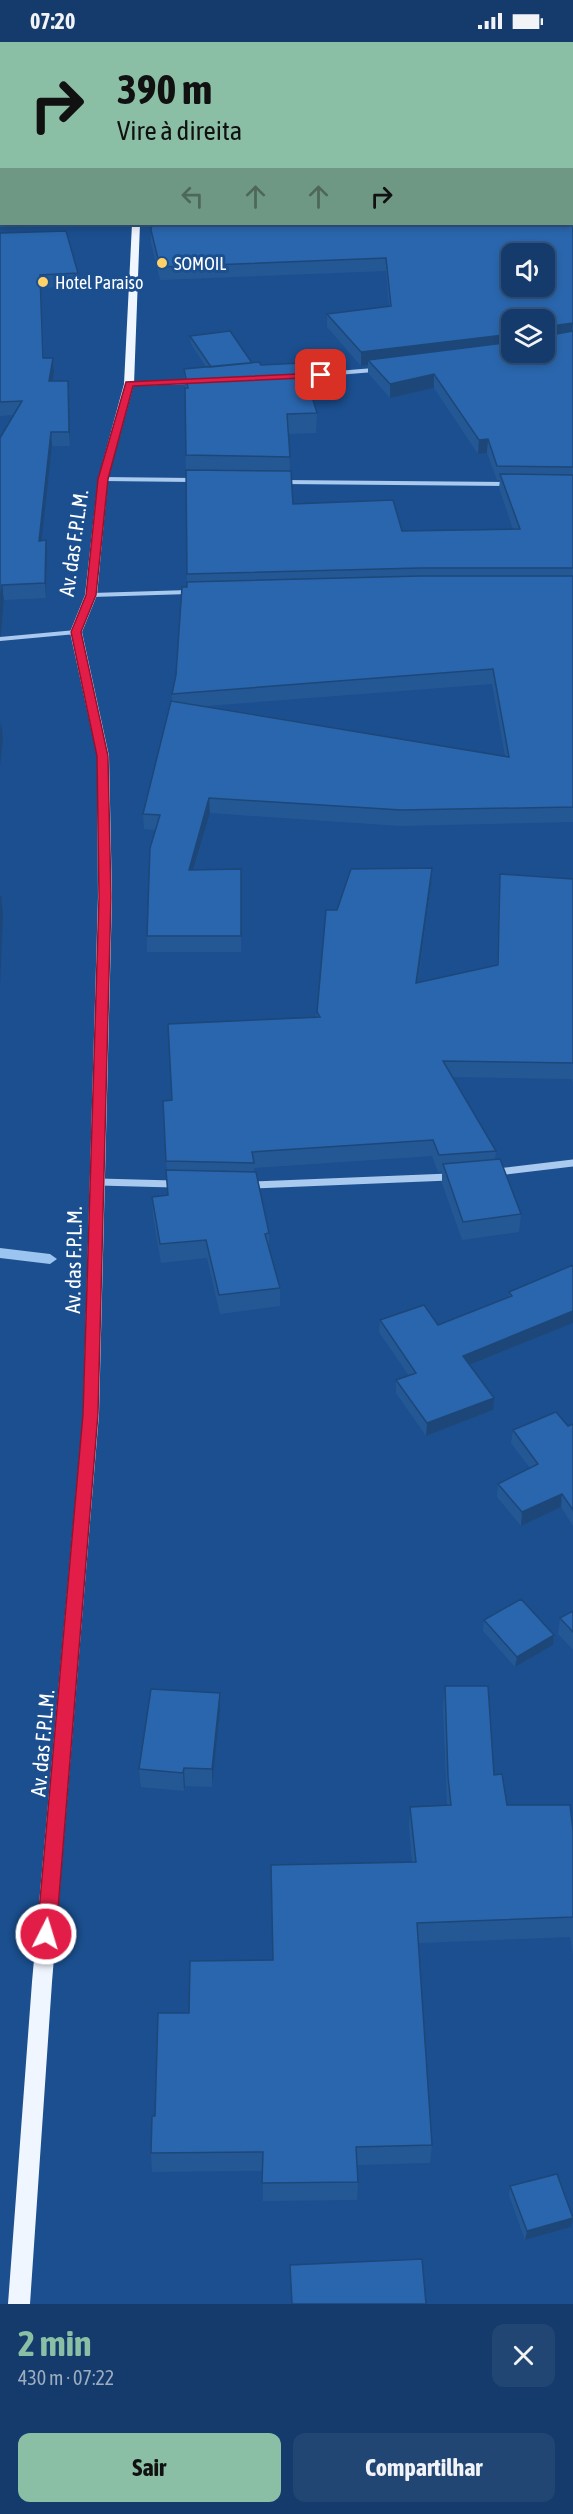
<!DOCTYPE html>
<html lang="pt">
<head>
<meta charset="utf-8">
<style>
  :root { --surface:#143b6b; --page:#214673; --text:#f1f3f6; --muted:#9dadc1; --line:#33557e; --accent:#8abfa5 }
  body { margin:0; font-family:"Asap Condensed",sans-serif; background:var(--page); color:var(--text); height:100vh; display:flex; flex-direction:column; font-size:22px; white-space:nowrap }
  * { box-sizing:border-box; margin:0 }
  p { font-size:20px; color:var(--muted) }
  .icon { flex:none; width:33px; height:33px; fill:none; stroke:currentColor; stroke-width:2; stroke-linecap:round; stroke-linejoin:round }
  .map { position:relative; height:2262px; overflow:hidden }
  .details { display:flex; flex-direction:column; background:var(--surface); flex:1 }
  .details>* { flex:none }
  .top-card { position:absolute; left:0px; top:0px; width:573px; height:183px; box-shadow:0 3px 9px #0003,0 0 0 2px var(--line); background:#8abfa5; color:#111; overflow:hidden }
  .fabs { position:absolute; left:501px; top:201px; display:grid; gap:12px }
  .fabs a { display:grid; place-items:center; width:54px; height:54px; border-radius:12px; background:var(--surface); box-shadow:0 3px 9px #0003,0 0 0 2px var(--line); font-size:30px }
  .pin { position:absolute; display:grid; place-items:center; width:51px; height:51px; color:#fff; margin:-26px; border-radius:12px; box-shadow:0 3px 9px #0006 }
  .me { position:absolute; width:66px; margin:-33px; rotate:5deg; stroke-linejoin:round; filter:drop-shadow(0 0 4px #0008) }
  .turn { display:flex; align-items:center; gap:21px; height:126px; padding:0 18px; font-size:27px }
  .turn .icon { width:78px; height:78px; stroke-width:2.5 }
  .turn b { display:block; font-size:42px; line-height:51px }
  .lanes { display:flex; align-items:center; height:57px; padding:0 18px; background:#0003; justify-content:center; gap:30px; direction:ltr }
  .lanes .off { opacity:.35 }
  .round { display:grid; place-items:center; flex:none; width:63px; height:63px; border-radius:12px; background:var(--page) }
  .headline { display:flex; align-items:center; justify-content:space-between; height:102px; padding:0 18px }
  h1 { font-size:36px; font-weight:700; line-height:45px; color:var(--accent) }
  .primary-button { display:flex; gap:12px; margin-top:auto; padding:12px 18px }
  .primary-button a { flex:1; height:69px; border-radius:12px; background:var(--accent); color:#111; font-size:24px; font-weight:700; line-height:69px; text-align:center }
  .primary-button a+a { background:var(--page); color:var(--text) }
  .status { display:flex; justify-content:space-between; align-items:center; height:42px; padding:0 30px; background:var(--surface); direction:ltr }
  .status svg { height:16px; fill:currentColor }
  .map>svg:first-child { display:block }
</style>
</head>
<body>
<div class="status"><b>07:20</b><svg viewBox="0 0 49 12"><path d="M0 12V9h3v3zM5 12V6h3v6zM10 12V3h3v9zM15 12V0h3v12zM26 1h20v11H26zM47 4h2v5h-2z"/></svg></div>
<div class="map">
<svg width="573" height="2262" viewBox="0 0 573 2262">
  <rect width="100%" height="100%" fill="#1b4f8f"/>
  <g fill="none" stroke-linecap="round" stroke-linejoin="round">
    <path fill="#9cc4f0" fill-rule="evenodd" d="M 0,1206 L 50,1212 L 57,1217 L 50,1222 L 0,1216 Z"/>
    <path stroke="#a9c9ee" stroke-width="4" d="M 300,334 L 374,328
      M 129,342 L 191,340
      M 103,437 L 192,438
      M 284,440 L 507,442
      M 92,553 L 189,550
      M 0,597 L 76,590"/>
    <path stroke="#a9c9ee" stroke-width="7" d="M 498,1130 L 573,1121
      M 99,1140 L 173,1142
      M 252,1143 L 449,1135"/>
    <path fill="#f0f6ff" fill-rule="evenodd" d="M 143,0 L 151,0 L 151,2 L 143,2 Z
      M 132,182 L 140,182 L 134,342 L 108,437 L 97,553 L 82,590 L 109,714 L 112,855 L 99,1372 L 52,1940 L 30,2262 L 8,2262 L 32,1940 L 83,1372 L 98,855 L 97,714 L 70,590 L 85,553 L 98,437 L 124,342 Z"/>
  </g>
  <path fill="#245895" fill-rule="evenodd" d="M 0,0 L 2,2 L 2,116 L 0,116 Z
    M 573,21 L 573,780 L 400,784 L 210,771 L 194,828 L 241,827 L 241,910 L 147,910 L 147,894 L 156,788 L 144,787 L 143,772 L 172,659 L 172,652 L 176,633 L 187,545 L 185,350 L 184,327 L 206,325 L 191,302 L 190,294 L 252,321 L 261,323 L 317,371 L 316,391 L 288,392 L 290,429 L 293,462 L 402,489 L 513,487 L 499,446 L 500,438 L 497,438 L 487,411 L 478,412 L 434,346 L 390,356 L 368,331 L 368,323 L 361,324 L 327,285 L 327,272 L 389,264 L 386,229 L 160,238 L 151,201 L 151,188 ZM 512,278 L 544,310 L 512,310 ZM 492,642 L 505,714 L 206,664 Z
    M 0,191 L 78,231 L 78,244 L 41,246 L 44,316 L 53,316 L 54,330 L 52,339 L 69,353 L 70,404 L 52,404 L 41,499 L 46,498 L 47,513 L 46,556 L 4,558 L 1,593 L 0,594 L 0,614 L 0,396 L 13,373 L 0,374 Z
    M 432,826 L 431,842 L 418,940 L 497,923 L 499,848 L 500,832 L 573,837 L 573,1042 L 572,1037 L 453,1035 L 496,1109 L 495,1118 L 521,1172 L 519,1190 L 462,1198 L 442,1141 L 442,1129 L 438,1130 L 432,1114 L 254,1126 L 254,1130 L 269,1191 L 269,1204 L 280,1246 L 280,1264 L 220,1272 L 207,1216 L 161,1221 L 153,1173 L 152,1155 L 168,1153 L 163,1059 L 172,1058 L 316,975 L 317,970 L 337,868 Z
    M 573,1223 L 573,1281 L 470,1323 L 493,1368 L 426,1394 L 396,1351 L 396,1338 L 409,1334 L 379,1290 L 380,1278 L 438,1283 L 509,1255 L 509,1250 Z
    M 573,1382 L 573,1484 L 561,1465 L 521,1484 L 497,1455 L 498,1442 L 530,1426 L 511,1401 L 513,1388 L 568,1384 Z
    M 573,1569 L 573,1608 L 558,1592 L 560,1576 Z
    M 484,1578 L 554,1593 L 553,1603 L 515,1625 L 483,1589 Z
    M 445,1644 L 494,1733 L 507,1763 L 573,1789 L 573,1913 L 570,1895 L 419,1901 L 432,2103 L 430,2121 L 357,2123 L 358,2140 L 357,2158 L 263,2159 L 263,2129 L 152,2130 L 151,2111 L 155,2074 L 272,1918 L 412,1820 L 409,1785 L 410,1765 L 447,1763 L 443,1665 Z
    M 220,1651 L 220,1669 L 212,1745 L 185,1744 L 184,1749 L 141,1745 L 139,1727 Z
    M 510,2144 L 571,2185 L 525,2198 L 509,2153 Z"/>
  <path fill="#1d4779" d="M 573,281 L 572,294 L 544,299 L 544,285 Z
    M 512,292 L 512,306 L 368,318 L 368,323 L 361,324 L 361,310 Z
    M 53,316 L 54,330 L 50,353 L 49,339 Z
    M 434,332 L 434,346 L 390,356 L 390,342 Z
    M 68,339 L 69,353 L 70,404 L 69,390 Z
    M 51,390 L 52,404 L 40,513 L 39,499 Z
    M 488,397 L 487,411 L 478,412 L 479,398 Z
    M 46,498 L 47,513 L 46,556 L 45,541 Z
    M 2,543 L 4,558 L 1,593 L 0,594 L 0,614 L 0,577 Z
    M 1,680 L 3,697 L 0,724 L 0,690 Z
    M 209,756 L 210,771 L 189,843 L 189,828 Z
    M 432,826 L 431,842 L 415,957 L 416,941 Z
    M 1,855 L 3,872 L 0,945 L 0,884 Z
    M 573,1269 L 573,1281 L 462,1326 L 463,1314 Z
    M 494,1356 L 493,1368 L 426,1394 L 427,1381 Z
    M 562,1452 L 561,1465 L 521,1484 L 522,1470 Z
    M 554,1593 L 553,1603 L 515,1625 L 517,1615 Z
    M 220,1651 L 220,1669 L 212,1745 L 212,1727 Z
    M 184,1726 L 185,1744 L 184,1749 L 183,1731 Z
    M 573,2176 L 571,2185 L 525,2198 L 527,2189 Z"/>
  <path fill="#2a66ad" stroke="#1d4779" stroke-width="1.5" fill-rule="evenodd" d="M 0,0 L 73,0 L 73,2 L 2,2 L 2,106 L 0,106 Z
    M 177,0 L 545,0 L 547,2 L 178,2 Z
    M 572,20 L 573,21 L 573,281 L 544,285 L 544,278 L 512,278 L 512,292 L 361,310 L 327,272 L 391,264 L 386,216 L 160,225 L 151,188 L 152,182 L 572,182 ZM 512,212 L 544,212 L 544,244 L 512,244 Z
    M 66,189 L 78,231 L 40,233 L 43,316 L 53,316 L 49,339 L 68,339 L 69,390 L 51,390 L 39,499 L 46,498 L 45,541 L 2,543 L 0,577 L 0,396 L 22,359 L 0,360 L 0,191 Z
    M 230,289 L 252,321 L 211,325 L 190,294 Z
    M 573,289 L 573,425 L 497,424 L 488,397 L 479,398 L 434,332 L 390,342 L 368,318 L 512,300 L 512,310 L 544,310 L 544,293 L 546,294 Z
    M 259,320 L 261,323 L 302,321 L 317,371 L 287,372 L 290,415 L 186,413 L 185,346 L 188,346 L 184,327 Z
    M 186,428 L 291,429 L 293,462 L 393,458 L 402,489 L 520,487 L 500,432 L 573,433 L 573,526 L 420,526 L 187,532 Z
    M 420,534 L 573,534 L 573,765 L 401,768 L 209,756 L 189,828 L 241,827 L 241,894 L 147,894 L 150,806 L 160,773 L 143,772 L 171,659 L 509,715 L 493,627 L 172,652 L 176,633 L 182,545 L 187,545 L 187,540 Z
    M 432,826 L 416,941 L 498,923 L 500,832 L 573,837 L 573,1021 L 443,1019 L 496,1109 L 439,1113 L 433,1098 L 252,1110 L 254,1121 L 166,1119 L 163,1059 L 172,1058 L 168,982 L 320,975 L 317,970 L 326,868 L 337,868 L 351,827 Z
    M 0,855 L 1,855 L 0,884 Z
    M 500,1117 L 521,1172 L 463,1180 L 443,1122 Z
    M 166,1128 L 256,1130 L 269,1191 L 265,1192 L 280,1246 L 219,1253 L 206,1198 L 160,1202 L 152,1155 L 168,1153 Z
    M 573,1223 L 573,1269 L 463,1314 L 494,1356 L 427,1381 L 396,1338 L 416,1331 L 380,1278 L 424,1263 L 438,1283 L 512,1254 L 509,1250 Z
    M 556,1370 L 568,1384 L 573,1382 L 573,1468 L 562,1452 L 522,1470 L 498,1442 L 538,1422 L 513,1388 Z
    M 521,1557 L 554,1593 L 517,1615 L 484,1578 Z
    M 573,1569 L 573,1590 L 560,1576 Z
    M 445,1644 L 488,1644 L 494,1733 L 502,1732 L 507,1763 L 570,1763 L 573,1789 L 573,1875 L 417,1881 L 432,2103 L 356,2105 L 358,2140 L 262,2141 L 263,2110 L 151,2111 L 152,2074 L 155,2074 L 158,1971 L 189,1971 L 190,1919 L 273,1918 L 271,1823 L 416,1820 L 410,1765 L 451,1763 L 448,1735 Z
    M 151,1647 L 220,1651 L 212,1727 L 184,1726 L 183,1731 L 139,1727 Z
    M 557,2132 L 573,2176 L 527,2189 L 510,2144 Z
    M 422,2217 L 426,2262 L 292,2262 L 290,2223 Z"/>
  <path fill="#e11d48" stroke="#92132f" stroke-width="1.5" d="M 321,331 L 324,331 L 324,335 L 133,344 L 108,437 L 96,553 L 81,590 L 108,714 L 111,855 L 98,1372 L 56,1892 L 53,1898 L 46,1901 L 40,1898 L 37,1892 L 83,1372 L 99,855 L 97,714 L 71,590 L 86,553 L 98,437 L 126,340 Z"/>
  <g fill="#ffd166" stroke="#1b4f8f" stroke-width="2">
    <circle cx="162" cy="221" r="6"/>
    <circle cx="43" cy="240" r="6"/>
  </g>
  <g text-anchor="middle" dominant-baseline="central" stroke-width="6" stroke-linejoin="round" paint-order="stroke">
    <g font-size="18" fill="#fff" stroke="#1b4f8f" text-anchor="start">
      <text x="174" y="221">SOMOIL</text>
      <text x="55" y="240">Hotel Paraiso</text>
    </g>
    <g font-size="21" fill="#fff" stroke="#1b4f8f">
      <text transform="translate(73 501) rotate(-82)">Av. das F.P.L.M.</text>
      <text transform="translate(73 1218) rotate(-89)">Av. das F.P.L.M.</text>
      <text transform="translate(42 1701) rotate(-85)">Av. das F.P.L.M.</text>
    </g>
  </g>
</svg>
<div class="fabs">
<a><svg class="icon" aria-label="sound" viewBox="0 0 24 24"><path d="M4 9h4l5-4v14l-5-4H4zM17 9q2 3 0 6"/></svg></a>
<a><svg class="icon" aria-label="layers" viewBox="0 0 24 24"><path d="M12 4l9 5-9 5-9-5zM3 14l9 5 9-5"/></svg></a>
</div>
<div class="pin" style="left:321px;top:333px;background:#d93025"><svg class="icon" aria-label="arrive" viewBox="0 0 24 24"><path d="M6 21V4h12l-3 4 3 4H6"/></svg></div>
<svg class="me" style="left:46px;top:1892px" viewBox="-20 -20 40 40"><circle r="17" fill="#e11d48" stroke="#fff" stroke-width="3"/><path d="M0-11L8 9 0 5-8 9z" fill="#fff"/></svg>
<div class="top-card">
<div class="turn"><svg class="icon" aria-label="right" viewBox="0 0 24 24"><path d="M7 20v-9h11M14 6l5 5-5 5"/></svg><div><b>390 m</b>Vire à direita</div></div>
<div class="lanes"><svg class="icon off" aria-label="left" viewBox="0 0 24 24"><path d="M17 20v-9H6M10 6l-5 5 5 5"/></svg><svg class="icon off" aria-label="ahead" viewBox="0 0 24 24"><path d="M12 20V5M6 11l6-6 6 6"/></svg><svg class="icon off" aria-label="ahead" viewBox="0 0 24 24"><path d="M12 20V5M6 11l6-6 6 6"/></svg><svg class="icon" aria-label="right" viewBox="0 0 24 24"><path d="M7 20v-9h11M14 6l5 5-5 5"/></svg></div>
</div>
</div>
<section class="details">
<div class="headline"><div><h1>2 min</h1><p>430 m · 07:22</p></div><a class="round"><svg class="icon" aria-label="close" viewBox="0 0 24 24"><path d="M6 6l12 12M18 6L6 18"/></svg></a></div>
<div class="primary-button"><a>Sair</a><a>Compartilhar</a></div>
</section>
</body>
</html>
